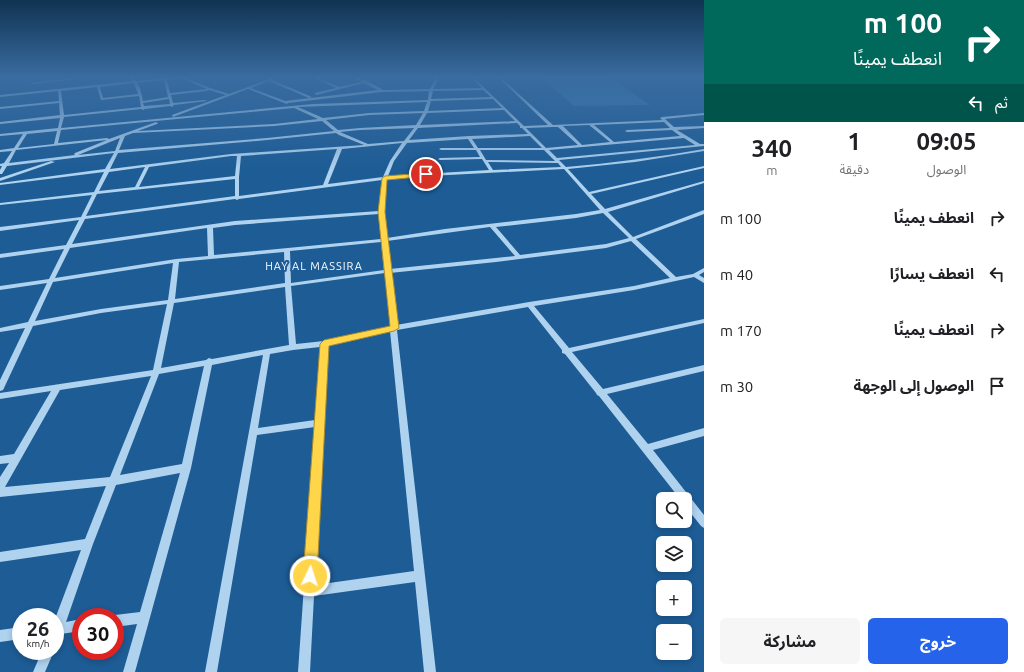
<!DOCTYPE html>
<html lang="ar">
<head>
<meta charset="utf-8">
<style>
  :root { --surface:#fff; --page:#f6f6f6; --text:#202124; --muted:#757577; --accent:#2563eb }
  body { margin:0; font-family:Ubuntu,"Noto Sans Arabic",sans-serif; background:var(--page); color:var(--text); direction:rtl; height:100vh; display:flex; flex-direction:column; font-size:15px; white-space:nowrap }
  * { box-sizing:border-box; margin:0 }
  p { font-size:13px; color:var(--muted) }
  .icon { flex:none; width:22px; height:22px; fill:none; stroke:currentColor; stroke-width:2; stroke-linecap:round; stroke-linejoin:round }
  .map { position:relative; flex:1; overflow:hidden; direction:ltr }
  .drawer { display:flex; flex-direction:column; background:var(--surface); width:320px }
  .drawer>* { flex:none }
  .banner { background:#00695c; color:#fff; overflow:hidden }
  .controls { position:absolute; left:656px; top:492px; display:grid; gap:8px }
  .controls a { display:grid; place-items:center; width:36px; height:36px; border-radius:6px; background:var(--surface); box-shadow:0 2px 6px #0003; font-size:20px }
  .speed { position:absolute; left:12px; top:608px; display:flex; gap:8px; font-size:20px; font-weight:700; text-align:center }
  .speed>* { display:grid; place-content:center; width:52px; height:52px; border-radius:50%; background:var(--surface); box-shadow:0 2px 6px #0003; line-height:1 }
  .speed small { font-size:10px; font-weight:400 }
  .speed .limit { border:6px solid #d22; background:#fff; color:#111 }
  .pin { position:absolute; display:grid; place-items:center; width:34px; height:34px; color:#fff; margin:-17px; border:2px solid #fff; border-radius:50%; box-shadow:0 1px 4px #0007 }
  .me { position:absolute; width:44px; margin:-22px; rotate:4deg; stroke-linejoin:round; filter:drop-shadow(0 0 3px #0008) }
  .turn { display:flex; align-items:center; gap:14px; height:84px; padding:0 16px; font-size:18px }
  .turn .icon { width:52px; height:52px; stroke-width:2.5 }
  .turn b { display:block; font-size:28px; line-height:34px }
  .then { display:flex; align-items:center; height:38px; padding:0 16px; background:#0003; gap:8px; font-size:15px }
  .eta { display:flex; justify-content:space-evenly; align-items:center; height:68px; text-align:center }
  .eta b { font-size:24px; font-weight:700; line-height:28px }
  .button { display:flex; gap:8px; margin-top:auto; padding:8px 16px }
  .button a { flex:1; height:46px; border-radius:6px; background:var(--accent); color:#fff; font-size:16px; font-weight:700; line-height:46px; text-align:center }
  .button a+a { background:var(--page); color:var(--text) }
  ul { padding:0; list-style:none }
  li { display:flex; align-items:center; gap:12px; height:56px; padding:0 16px }
  li div { flex:1 }
  li b { display:block; font-size:15px }
  li em { font-style:normal }
  main { display:flex; flex:1; min-height:0 }
  .map>svg:first-child { display:block }
</style>
</head>
<body>
<main>
<section class="drawer">
<div class="banner">
<div class="turn"><svg class="icon" aria-label="right" viewBox="0 0 24 24"><path d="M7 20v-9h11M14 6l5 5-5 5"/></svg><div><b>100 m</b>انعطف يمينًا</div></div>
<div class="then">ثم<svg class="icon" aria-label="left" viewBox="0 0 24 24"><path d="M17 20v-9H6M10 6l-5 5 5 5"/></svg></div>
</div>
<div class="eta">
<div><b>09:05</b><p>الوصول</p></div>
<div><b>1</b><p>دقيقة</p></div>
<div><b>340</b><p>m</p></div>
</div>
<ul>
<li><svg class="icon" aria-label="right" viewBox="0 0 24 24"><path d="M7 20v-9h11M14 6l5 5-5 5"/></svg><div><b>انعطف يمينًا</b></div><em>100 m</em></li>
<li><svg class="icon" aria-label="left" viewBox="0 0 24 24"><path d="M17 20v-9H6M10 6l-5 5 5 5"/></svg><div><b>انعطف يسارًا</b></div><em>40 m</em></li>
<li><svg class="icon" aria-label="right" viewBox="0 0 24 24"><path d="M7 20v-9h11M14 6l5 5-5 5"/></svg><div><b>انعطف يمينًا</b></div><em>170 m</em></li>
<li><svg class="icon" aria-label="arrive" viewBox="0 0 24 24"><path d="M6 21V4h12l-3 4 3 4H6"/></svg><div><b>الوصول إلى الوجهة</b></div><em>30 m</em></li>
</ul>
<div class="button"><a>خروج</a><a>مشاركة</a></div>
</section>
<div class="map">
<svg width="704" height="672" viewBox="0 0 704 672">
  <rect width="100%" height="100%" fill="#1d5c95"/>
  <path fill="#3176b2" d="M 541,77 L 610,77 L 650,105 L 574,106 Z"/>
  <g fill="none" stroke-linecap="round" stroke-linejoin="round">
    <path fill="#afd2ef" fill-rule="evenodd" d="M 83,77 L 89,77 L 33,84 L 31,83 Z
      M 129,77 L 131,77 L 136,81 L 163,78 L 162,77 L 166,78 L 185,77 L 185,78 L 210,88 L 229,94 L 275,77 L 278,77 L 272,80 L 312,97 L 309,98 L 269,81 L 251,88 L 285,101 L 378,90 L 364,83 L 316,95 L 315,93 L 336,88 L 313,77 L 316,77 L 339,87 L 362,82 L 353,77 L 356,77 L 367,81 L 383,90 L 430,89 L 437,77 L 439,77 L 433,89 L 482,88 L 471,77 L 473,77 L 524,126 L 548,125 L 498,77 L 500,77 L 553,125 L 662,120 L 660,118 L 662,117 L 704,113 L 704,115 L 665,119 L 674,127 L 704,126 L 704,128 L 677,130 L 700,144 L 704,144 L 704,146 L 559,160 L 566,167 C 612,163 658,157 704,149 L 704,151 L 635,162 L 568,169 L 589,192 L 704,166 L 704,168 L 591,194 L 605,209 L 704,181 L 704,183 L 608,212 L 633,237 L 704,210 L 704,214 L 636,239 L 676,277 L 693,274 L 704,268 L 704,272 L 699,275 L 704,278 L 704,283 L 694,277 L 634,290 L 534,306 L 569,348 L 704,319 L 704,323 L 572,352 L 603,389 L 704,365 L 704,371 L 607,394 L 648,444 L 704,428 L 704,436 L 653,450 L 704,515 L 704,528 L 701,526 L 685,506 L 685,499 L 680,499 L 599,396 L 597,395 L 596,393 L 565,354 L 562,353 L 562,350 L 528,307 L 397,330 L 436,672 L 424,672 L 415,582 L 314,596 L 310,672 L 298,672 L 315,427 L 257,435 L 217,672 L 205,672 L 263,355 L 212,365 L 191,468 L 135,672 L 123,672 L 137,624 L 115,627 L 115,617 L 111,617 L 115,615 L 140,612 L 180,473 L 116,485 L 93,544 L 66,622 L 81,619 L 81,631 L 61,634 L 59,639 L 55,641 L 55,619 L 81,550 L 0,562 L 0,552 L 85,539 L 106,486 L 0,497 L 0,477 L 9,463 L 0,464 L 0,456 L 14,454 L 51,391 L 0,399 L 0,393 L 153,370 L 167,304 L 101,313 L 33,326 L 4,388 L 3,390 L 0,391 L 0,380 L 25,328 L 0,332 L 0,328 L 28,322 L 47,283 L 0,290 L 0,286 L 49,279 L 64,249 L 0,258 L 0,254 L 66,245 L 79,220 L 0,231 L 0,227 L 81,217 L 92,195 L 0,205 L 0,203 L 94,192 L 104,172 L 0,185 L 0,183 L 105,169 L 114,153 L 7,166 L 2,174 L 0,174 L 0,170 L 2,166 L 0,166 L 0,164 L 4,163 L 12,151 L 0,152 L 0,150 L 14,148 L 23,134 L 0,136 L 0,134 L 58,128 L 60,118 L 0,124 L 0,122 L 60,115 L 59,103 L 0,109 L 0,107 L 59,101 L 58,91 L 0,97 L 0,95 L 133,81 ZM 181,78 L 207,89 L 170,93 L 167,80 ZM 164,80 L 168,97 L 143,101 L 140,88 L 137,83 ZM 134,83 L 138,94 L 103,98 L 100,87 ZM 97,87 L 101,100 L 139,96 L 141,107 L 64,115 L 61,91 ZM 248,89 L 287,104 L 288,103 L 382,92 L 429,91 L 428,100 L 313,104 L 61,128 L 64,117 L 141,109 L 143,110 L 145,109 L 170,106 L 172,107 L 174,105 L 207,101 L 205,100 L 173,103 L 171,95 L 207,91 L 209,90 L 226,95 L 172,115 L 173,117 ZM 483,90 L 491,97 L 431,99 L 433,91 ZM 169,99 L 170,104 L 144,106 L 143,103 ZM 493,99 L 502,108 L 428,111 L 431,101 ZM 427,102 L 424,111 L 369,113 L 323,118 L 298,107 ZM 294,108 L 318,119 L 274,124 L 138,131 L 157,124 L 158,123 L 156,122 L 109,139 L 107,138 L 58,143 L 61,130 ZM 504,110 L 515,121 L 420,125 L 427,113 ZM 423,113 L 416,125 L 360,128 L 338,130 L 326,120 L 369,115 ZM 322,121 L 334,131 L 267,138 L 119,150 L 125,136 L 133,133 L 274,126 ZM 664,122 L 670,128 L 627,130 L 625,131 L 627,132 L 672,130 L 680,136 L 614,142 L 594,125 ZM 517,123 L 520,126 L 520,128 L 522,128 L 528,134 L 469,136 L 409,140 L 418,128 ZM 589,125 L 610,142 L 582,145 L 563,126 ZM 553,127 L 558,127 L 578,145 L 546,148 L 526,128 ZM 414,128 L 404,141 L 368,144 L 340,132 L 360,130 ZM 57,131 L 54,144 L 18,148 L 27,134 ZM 336,133 L 339,135 L 364,145 L 231,154 L 110,169 L 118,153 L 267,140 ZM 530,136 L 542,148 L 478,148 L 472,139 ZM 120,138 L 115,151 L 78,155 ZM 684,138 L 695,145 L 557,158 L 549,150 ZM 468,139 L 474,148 L 441,148 L 439,149 L 441,150 L 476,150 L 480,157 L 440,158 L 438,159 L 440,160 L 482,159 L 489,170 L 388,176 L 394,161 L 407,143 ZM 107,140 L 75,153 L 74,154 L 75,155 L 9,163 L 16,150 ZM 402,143 L 390,161 L 383,177 L 328,184 L 342,149 ZM 337,149 L 323,185 L 239,196 L 239,177 L 241,156 ZM 480,150 L 544,150 L 555,161 L 486,160 ZM 231,156 L 237,156 L 235,176 L 139,187 L 149,167 ZM 488,162 L 558,163 L 561,167 L 493,170 ZM 145,167 L 135,187 L 99,191 L 109,172 ZM 564,169 L 600,210 L 576,214 L 445,229 L 387,238 L 384,212 L 387,179 L 430,176 ZM 235,179 L 235,196 L 86,216 L 97,194 ZM 382,180 L 379,211 L 235,221 L 72,244 L 85,219 L 235,199 L 237,200 L 239,199 ZM 603,213 L 629,238 L 606,244 L 520,255 L 496,227 L 576,218 ZM 379,214 L 381,239 L 214,255 L 213,228 L 235,225 ZM 490,227 L 515,256 L 390,269 L 387,241 ZM 207,228 L 208,256 L 176,259 L 55,278 L 70,248 ZM 631,241 L 670,278 L 634,286 L 529,302 L 396,325 L 390,273 L 496,262 L 606,248 ZM 381,242 L 384,270 L 291,283 L 290,251 ZM 284,252 L 285,283 L 175,299 L 179,262 ZM 173,263 L 168,300 L 101,309 L 35,321 L 53,282 ZM 385,273 L 390,327 L 324,341 L 296,344 L 291,286 ZM 285,287 L 289,345 L 212,359 L 209,358 L 206,360 L 161,368 L 174,303 ZM 390,331 L 414,571 L 315,585 L 327,346 ZM 320,347 L 315,420 L 258,428 L 270,354 L 293,350 ZM 204,366 L 182,464 L 120,475 L 159,374 ZM 151,376 L 110,477 L 5,487 L 60,390 Z
      M 51,161 L 55,162 L 0,181 L 0,178 Z
      M 21,627 L 21,639 L 0,642 L 0,630 Z
      M 42,651 L 54,651 L 45,672 L 33,672 Z"/>
  </g>
  <linearGradient id="sky" x2="0" y2="1"><stop stop-color="#103352"/><stop offset="0.45" stop-color="#3a6ca0"/><stop offset="1" stop-color="#3a6ca0" stop-opacity="0"/></linearGradient>
  <rect width="704" height="171" fill="url(#sky)"/>
  <path fill="#ffd54a" stroke="#a68a30" d="M 426,173 L 428,173 L 428,176 L 387,180 L 385,212 L 399,328 L 394,331 L 329,346 L 317,576 L 315,581 L 310,583 L 305,581 L 303,576 L 320,344 L 324,340 L 390,326 L 378,212 L 382,178 L 385,176 Z"/>
  <g text-anchor="middle" dominant-baseline="central" stroke-width="4" stroke-linejoin="round" paint-order="stroke">
    <g font-size="11" letter-spacing="1" fill="#fff" stroke="#1d5c95">
      <text x="314" y="266">HAY AL MASSIRA</text>
    </g>
  </g>
</svg>
<div class="controls">
<a><svg class="icon" aria-label="search" viewBox="0 0 24 24"><circle cx="10" cy="10" r="6"/><path d="M15 15l6 6"/></svg></a>
<a><svg class="icon" aria-label="layers" viewBox="0 0 24 24"><path d="M12 4l9 5-9 5-9-5zM3 14l9 5 9-5"/></svg></a>
<a>+</a>
<a>−</a>
</div>
<div class="speed"><div>26<small>km/h</small></div><div class="limit">30</div></div>
<div class="pin" style="left:426px;top:174px;background:#d93025"><svg class="icon" aria-label="arrive" viewBox="0 0 24 24"><path d="M6 21V4h12l-3 4 3 4H6"/></svg></div>
<svg class="me" style="left:310px;top:576px" viewBox="-20 -20 40 40"><circle r="17" fill="#ffd54a" stroke="#fff" stroke-width="3"/><path d="M0-11L8 9 0 5-8 9z" fill="#fff"/></svg>
</div>
</main>
</body>
</html>
